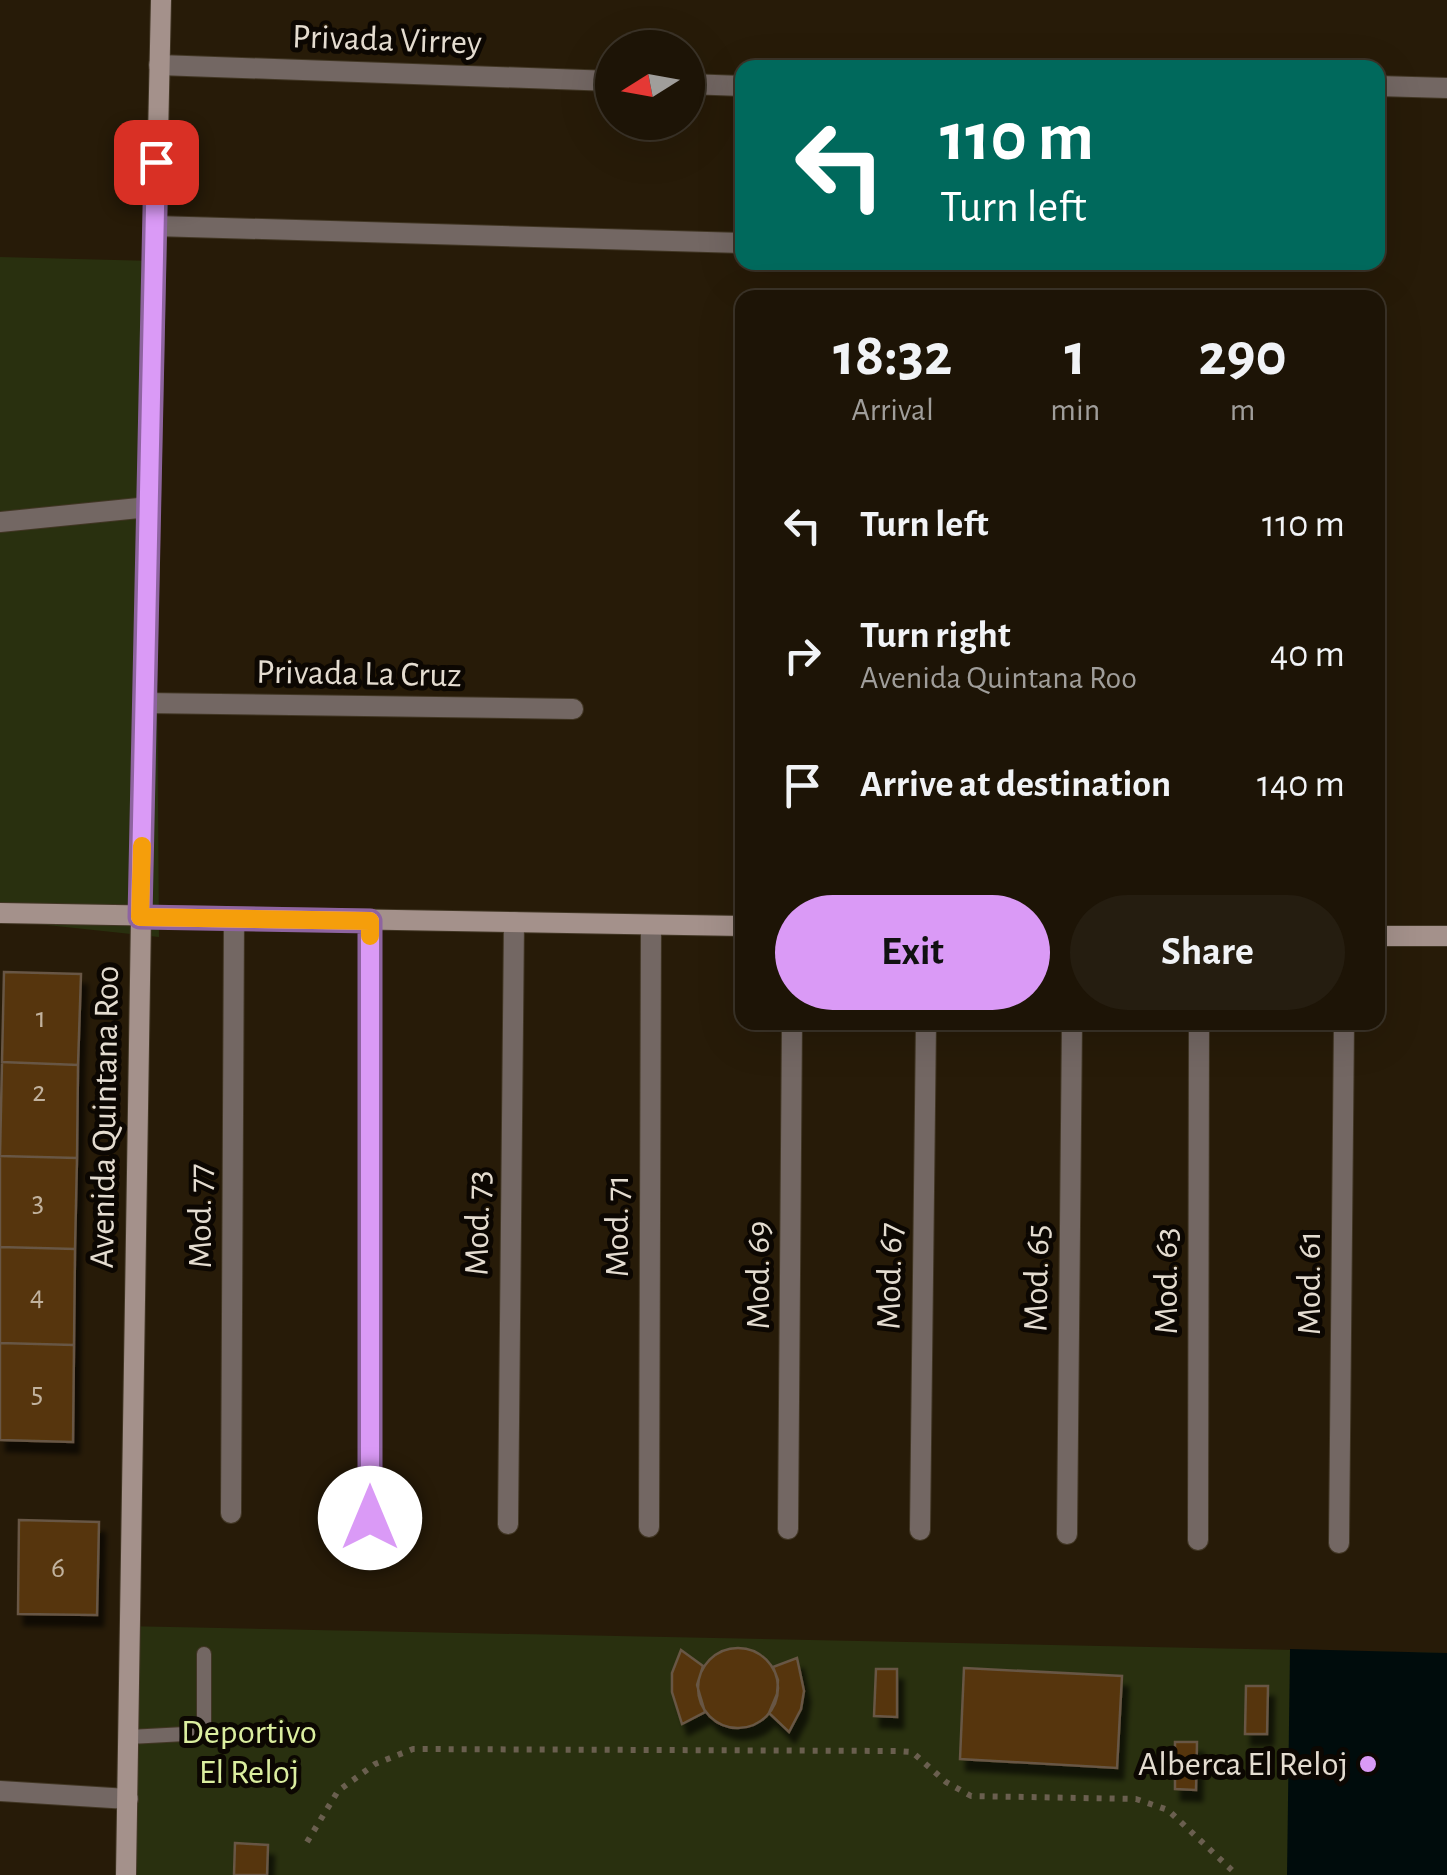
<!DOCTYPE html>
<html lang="en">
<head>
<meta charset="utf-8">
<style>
  :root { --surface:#1d1406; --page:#251d10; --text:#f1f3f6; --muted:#a09e9b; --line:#3b3328; --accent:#da9af6 }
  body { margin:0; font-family:"Alegreya Sans",sans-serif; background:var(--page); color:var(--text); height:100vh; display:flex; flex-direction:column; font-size:38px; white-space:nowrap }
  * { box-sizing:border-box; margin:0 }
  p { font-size:32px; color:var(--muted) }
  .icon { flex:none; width:55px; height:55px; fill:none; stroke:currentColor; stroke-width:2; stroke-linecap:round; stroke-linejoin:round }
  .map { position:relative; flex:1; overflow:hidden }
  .sheet { position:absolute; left:735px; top:290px; width:650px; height:740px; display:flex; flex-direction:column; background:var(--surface); border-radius:20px; box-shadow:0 10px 40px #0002,0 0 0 2px var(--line) }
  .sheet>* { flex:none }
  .guide { position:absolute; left:735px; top:60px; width:650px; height:210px; border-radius:20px; box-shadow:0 10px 40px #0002,0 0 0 2px var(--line); background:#00695c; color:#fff; overflow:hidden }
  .needle { width:65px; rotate:259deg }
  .fabs { position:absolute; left:595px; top:30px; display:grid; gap:20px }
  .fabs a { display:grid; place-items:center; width:110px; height:110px; border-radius:50%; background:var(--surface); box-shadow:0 10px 40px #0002,0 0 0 2px var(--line); font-size:50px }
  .pin { position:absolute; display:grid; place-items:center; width:85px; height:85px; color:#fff; margin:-42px; border-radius:20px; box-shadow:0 5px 15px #0006 }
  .me { position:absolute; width:110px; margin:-55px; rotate:0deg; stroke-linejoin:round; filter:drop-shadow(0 0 8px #0008) }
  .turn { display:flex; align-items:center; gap:35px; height:210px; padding:0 40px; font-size:45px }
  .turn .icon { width:130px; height:130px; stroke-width:2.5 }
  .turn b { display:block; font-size:70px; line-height:85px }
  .eta { display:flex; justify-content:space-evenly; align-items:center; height:170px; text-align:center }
  .eta b { font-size:60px; font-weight:700; line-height:70px }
  .action { display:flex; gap:20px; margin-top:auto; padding:20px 40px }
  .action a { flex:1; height:115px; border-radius:60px; background:var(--accent); color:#111; font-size:40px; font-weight:700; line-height:115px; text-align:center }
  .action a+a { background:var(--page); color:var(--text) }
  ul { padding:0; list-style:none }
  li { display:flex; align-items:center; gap:30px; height:130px; padding:0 40px }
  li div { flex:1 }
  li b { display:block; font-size:38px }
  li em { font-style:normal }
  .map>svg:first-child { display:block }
</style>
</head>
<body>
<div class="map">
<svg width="1447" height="1875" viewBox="0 0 1447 1875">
  <defs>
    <filter id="shadow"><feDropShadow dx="6" dy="11" stdDeviation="2.5" flood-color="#0009"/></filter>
  </defs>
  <rect width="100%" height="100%" fill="#271b08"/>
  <path fill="#29300f" d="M 0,257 L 154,261 L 159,937 L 0,920 Z
    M 123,1626 L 1447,1653 L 1447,1875 L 118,1875 Z"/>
  <path fill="#000c0c" d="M 1290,1649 L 1447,1653 L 1447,1875 L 1287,1875 Z"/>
  <path fill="#573609" stroke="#675644" stroke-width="2.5" filter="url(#shadow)" d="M 4,972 L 81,974 L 78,1065 L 2,1062 Z
    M 2,1062 L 78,1065 L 77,1158 L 0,1156 Z
    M 0,1156 L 77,1158 L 75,1249 L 0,1247 Z
    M 0,1247 L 75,1249 L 74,1345 L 0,1343 Z
    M 0,1343 L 74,1345 L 73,1442 L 0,1440 Z
    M 19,1520 L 99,1522 L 97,1615 L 18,1614 Z
    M698 1688a40 40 0 1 1 80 0a40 40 0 1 1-80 0Z
    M 681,1650 L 703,1666 L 697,1685 L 705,1712 L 682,1724 L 672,1692 L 672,1673 Z
    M 797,1658 L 804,1691 L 801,1709 L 789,1732 L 769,1713 L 777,1694 L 778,1680 L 773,1667 Z
    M 964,1668 L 1122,1676 L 1117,1768 L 960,1759 Z
    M 876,1669 L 897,1669 L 897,1717 L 874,1716 Z
    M 1246,1686 L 1268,1686 L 1267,1734 L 1245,1734 Z
    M 1175,1742 L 1197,1742 L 1196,1790 L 1175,1789 Z
    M 235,1843 L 268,1845 L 267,1875 L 234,1875 Z"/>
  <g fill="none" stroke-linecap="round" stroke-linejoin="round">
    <g stroke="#413624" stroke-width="16">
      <path id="service" d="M 129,1737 L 204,1733 L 204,1654"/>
    </g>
    <g stroke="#413624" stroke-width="22">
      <path id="minor" d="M 159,65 L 612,81
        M 688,84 L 742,86
        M 1378,86 L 1447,88
        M 155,226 L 742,243
        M 0,522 L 149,507
        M 145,703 L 573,709
        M 370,921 L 370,1519
        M 231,1513 L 234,918
        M 508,1524 L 514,922
        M 649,1527 L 651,925
        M 788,1529 L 792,1022
        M 920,1530 L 926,1022
        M 1067,1534 L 1072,1022
        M 1198,1540 L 1199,1022
        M 1339,1543 L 1344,1022
        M 0,1791 L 128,1799"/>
    </g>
    <g stroke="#413624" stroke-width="22">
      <path id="secondary" d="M 0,913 L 742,926
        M 1378,936 L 1447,936
        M 126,1875 L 141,917 L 161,0"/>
    </g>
    <path stroke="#6a5f4f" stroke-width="6" stroke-dasharray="5 8" stroke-linecap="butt" d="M 307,1842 L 338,1791 L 375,1764 L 413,1749 L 898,1751 L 912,1752 L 946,1782 L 971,1796 L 1136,1799 L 1168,1810 L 1237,1875"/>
    <use href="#service" stroke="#736763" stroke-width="14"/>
    <use href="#minor" stroke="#736763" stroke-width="20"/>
    <use href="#secondary" stroke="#a4918b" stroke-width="20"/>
  </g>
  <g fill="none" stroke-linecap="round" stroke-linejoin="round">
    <g stroke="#8e64a0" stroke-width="25">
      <path id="route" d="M 156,162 L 140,917 L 370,921 L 370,1518"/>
    </g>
    <use href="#route" stroke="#da9af6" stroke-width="18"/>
    <path stroke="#f59e0b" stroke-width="18" d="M 142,846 L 140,917 L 370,921 L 370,936"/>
  </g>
  <circle fill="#da9af6" stroke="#0c0702" stroke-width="4" cx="1368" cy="1764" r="10"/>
  <g text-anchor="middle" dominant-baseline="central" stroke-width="10" stroke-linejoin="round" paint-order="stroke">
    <g font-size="30" fill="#c1b29e">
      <text x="41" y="1018">1</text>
      <text x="39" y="1092">2</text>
      <text x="38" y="1202">3</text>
      <text x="37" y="1296">4</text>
      <text x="37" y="1393">5</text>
      <text x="58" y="1568">6</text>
    </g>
    <g font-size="35" fill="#e4dcd0" stroke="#0c0702">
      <text transform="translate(387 40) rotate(2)">Privada Virrey</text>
      <text transform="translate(359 674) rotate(1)">Privada La Cruz</text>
      <text transform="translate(105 1117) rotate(-89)">Avenida Quintana Roo</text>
      <text transform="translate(200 1216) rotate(-90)">Mod. 77</text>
      <text transform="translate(478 1223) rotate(-89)">Mod. 73</text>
      <text transform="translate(617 1226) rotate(-90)">Mod. 71</text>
      <text transform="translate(758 1275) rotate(-90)">Mod. 69</text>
      <text transform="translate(890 1276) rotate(-89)">Mod. 67</text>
      <text transform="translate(1037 1278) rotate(-89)">Mod. 65</text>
      <text transform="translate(1166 1281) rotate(-90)">Mod. 63</text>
      <text transform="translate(1309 1283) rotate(-90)">Mod. 61</text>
    </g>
    <g font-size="35" fill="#dbee9f" stroke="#0c0702">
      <text x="249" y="1732">Deportivo<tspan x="249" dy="40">El Reloj</tspan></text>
    </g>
    <g font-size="35" fill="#e4dcd0" stroke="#0c0702" text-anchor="end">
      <text x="1348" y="1764">Alberca El Reloj</text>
    </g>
  </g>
</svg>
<div class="fabs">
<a><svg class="needle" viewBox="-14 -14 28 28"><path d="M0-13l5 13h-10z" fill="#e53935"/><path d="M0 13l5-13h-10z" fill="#a09e9b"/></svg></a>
</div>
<div class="pin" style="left:156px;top:162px;background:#d93025"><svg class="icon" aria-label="arrive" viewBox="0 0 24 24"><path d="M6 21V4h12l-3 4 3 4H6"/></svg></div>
<svg class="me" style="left:370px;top:1518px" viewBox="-20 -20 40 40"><circle r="19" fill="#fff"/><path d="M0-13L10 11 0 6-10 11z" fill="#da9af6"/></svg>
<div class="guide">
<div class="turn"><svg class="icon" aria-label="left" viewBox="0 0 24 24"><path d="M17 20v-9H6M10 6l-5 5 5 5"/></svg><div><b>110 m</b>Turn left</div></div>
</div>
<section class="sheet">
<div class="eta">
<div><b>18:32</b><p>Arrival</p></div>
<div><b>1</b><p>min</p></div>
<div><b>290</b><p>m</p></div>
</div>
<ul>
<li><svg class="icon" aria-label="left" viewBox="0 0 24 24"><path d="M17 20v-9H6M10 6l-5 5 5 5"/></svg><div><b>Turn left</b></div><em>110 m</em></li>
<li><svg class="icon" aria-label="right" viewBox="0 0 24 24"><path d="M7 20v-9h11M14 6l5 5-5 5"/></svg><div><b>Turn right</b><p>Avenida Quintana Roo</p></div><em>40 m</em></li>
<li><svg class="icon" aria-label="arrive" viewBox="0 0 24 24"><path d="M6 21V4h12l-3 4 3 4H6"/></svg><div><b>Arrive at destination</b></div><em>140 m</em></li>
</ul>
<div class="action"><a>Exit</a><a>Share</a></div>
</section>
</div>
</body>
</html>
